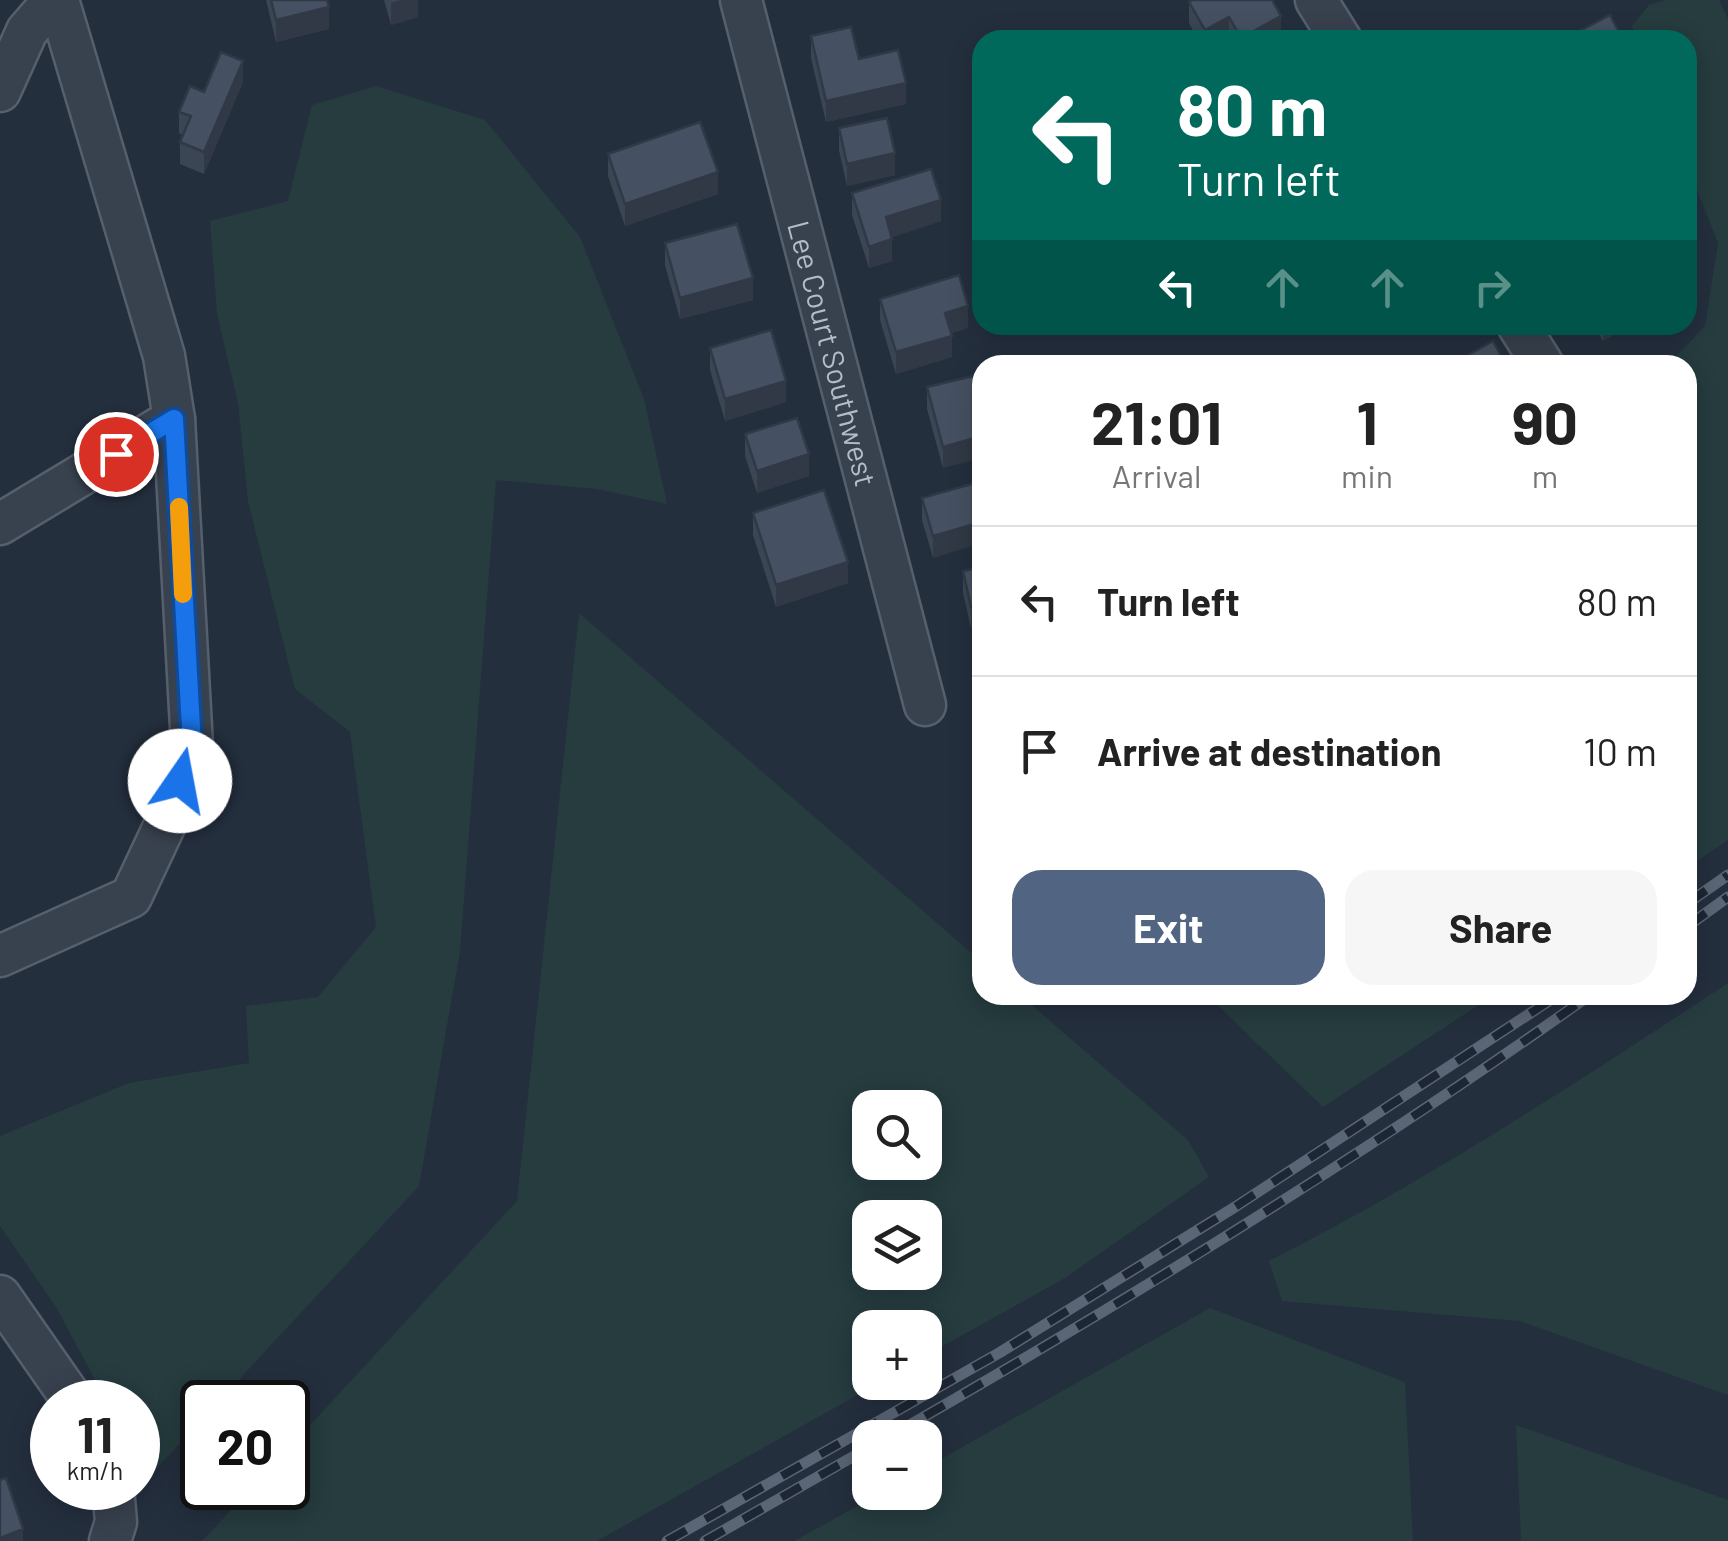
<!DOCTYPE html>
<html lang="en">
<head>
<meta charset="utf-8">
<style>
  :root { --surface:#fff; --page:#f6f6f6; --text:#222; --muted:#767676; --line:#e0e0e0; --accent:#516482 }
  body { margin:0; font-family:Barlow,sans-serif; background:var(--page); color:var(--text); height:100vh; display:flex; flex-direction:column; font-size:38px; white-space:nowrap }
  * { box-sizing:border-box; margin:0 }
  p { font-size:32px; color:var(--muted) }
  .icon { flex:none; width:55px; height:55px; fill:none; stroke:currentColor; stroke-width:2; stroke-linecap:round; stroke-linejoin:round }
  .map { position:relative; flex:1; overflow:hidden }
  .side { position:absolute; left:972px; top:355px; width:725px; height:650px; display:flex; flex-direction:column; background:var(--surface); border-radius:30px; box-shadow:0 5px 25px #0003 }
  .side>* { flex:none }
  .hud { position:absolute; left:972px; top:30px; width:725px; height:305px; border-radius:30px; box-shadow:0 5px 25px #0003; background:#00695c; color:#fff; overflow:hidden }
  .fabs { position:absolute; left:852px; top:1090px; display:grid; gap:20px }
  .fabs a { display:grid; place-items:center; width:90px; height:90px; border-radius:20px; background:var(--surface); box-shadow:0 5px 25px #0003; font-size:50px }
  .speed { position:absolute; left:30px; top:1380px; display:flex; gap:20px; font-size:50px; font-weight:700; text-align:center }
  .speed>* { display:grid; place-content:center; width:130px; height:130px; border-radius:50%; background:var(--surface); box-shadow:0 5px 25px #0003; line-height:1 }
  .speed small { font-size:25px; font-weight:400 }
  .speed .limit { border:5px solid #111; border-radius:15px; background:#fff; color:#111 }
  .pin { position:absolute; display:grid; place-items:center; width:85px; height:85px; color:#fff; margin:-42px; border:5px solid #fff; border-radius:50%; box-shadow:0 2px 10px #0007 }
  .me { position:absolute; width:110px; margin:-55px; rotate:12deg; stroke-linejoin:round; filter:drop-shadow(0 0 8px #0008) }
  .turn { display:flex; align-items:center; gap:35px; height:210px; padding:0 40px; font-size:45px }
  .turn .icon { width:130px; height:130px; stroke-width:2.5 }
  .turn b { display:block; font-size:70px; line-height:85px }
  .lanes { display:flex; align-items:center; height:95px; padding:0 40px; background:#0003; justify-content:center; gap:50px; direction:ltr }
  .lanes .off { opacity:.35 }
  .eta { display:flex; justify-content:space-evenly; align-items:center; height:170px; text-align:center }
  .eta b { font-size:60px; font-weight:700; line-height:70px }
  .cta { display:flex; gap:20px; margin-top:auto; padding:20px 40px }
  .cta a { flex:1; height:115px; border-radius:30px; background:var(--accent); color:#fff; font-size:40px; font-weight:700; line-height:115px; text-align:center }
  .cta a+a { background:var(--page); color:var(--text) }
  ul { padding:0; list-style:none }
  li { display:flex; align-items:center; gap:30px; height:150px; padding:0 40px; border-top:2px solid var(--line) }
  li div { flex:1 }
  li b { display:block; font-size:38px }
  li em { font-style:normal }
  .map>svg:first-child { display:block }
</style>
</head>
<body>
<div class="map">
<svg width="1728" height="1541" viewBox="0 0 1728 1541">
  <rect width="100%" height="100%" fill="#242f3e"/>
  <path fill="#263c3f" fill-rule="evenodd" d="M 1665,0 L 1719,0 L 1728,19 L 1728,840 L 1688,867 L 1688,365 L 1668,365 L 1705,326 L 1718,243 L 1688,168 L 1688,40 L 1637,40 L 1632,26 L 1649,5 Z
    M 376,86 L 485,120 L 580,237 L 644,399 L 667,504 L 597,489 L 496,480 L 460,951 L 419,1186 L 218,1402 L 202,1402 L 202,1419 L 147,1479 L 138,1461 L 138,1402 L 107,1402 L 56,1307 L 0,1226 L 0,1136 L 129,1083 L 249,1063 L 246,1006 L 318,997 L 376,927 L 350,732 L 295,689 L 248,501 L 238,403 L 217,314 L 210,221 L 288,201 L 312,105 Z
    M 579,613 L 982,962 L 982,995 L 1020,995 L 1188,1140 L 1209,1177 L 1065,1278 L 925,1356 L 925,1328 L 870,1328 L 870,1382 L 879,1383 L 597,1541 L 202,1541 L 252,1488 L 288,1488 L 288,1449 L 517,1201 ZM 870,1108 L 925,1108 L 925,1162 L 870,1162 ZM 870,1218 L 925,1218 L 925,1272 L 870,1272 Z
    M 1728,983 L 1728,1395 L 1520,1321 L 1282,1301 L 1269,1261 C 1429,1180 1579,1081 1728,983 Z
    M 1207,995 L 1494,995 L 1323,1107 Z
    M 1210,1308 L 1405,1382 L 1413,1541 L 794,1541 L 881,1493 L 925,1492 L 925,1468 Z
    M 1516,1425 L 1728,1500 L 1728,1541 L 1521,1541 Z"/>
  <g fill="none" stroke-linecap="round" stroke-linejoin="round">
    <g stroke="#565f6c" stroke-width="45">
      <g id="minor">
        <path id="s1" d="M 741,0 L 925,705"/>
        <path d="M 1316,0 L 1341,40"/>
        <path d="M 0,91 L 27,31 L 54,0"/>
        <path d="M 1518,325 L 1543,365"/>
        <path d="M 0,524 L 174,419"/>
        <path d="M 0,956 L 131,897 L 169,816 L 192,746 L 174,419 L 164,356 L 58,0"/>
        <path d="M 0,1296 L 74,1402"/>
        <path d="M 110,1541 L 116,1522 L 113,1488"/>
      </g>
    </g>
    <use href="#minor" stroke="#38414e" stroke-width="40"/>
    <g stroke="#5a6575" stroke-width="11">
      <path id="rail" d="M 1688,903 L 1728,875
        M 1688,926 L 1728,897
        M 887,1438 C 1127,1301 1365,1155 1590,995
        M 667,1541 L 999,1353 L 1235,1207 L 1558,995
        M 705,1541 L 870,1447"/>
    </g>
    <use href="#rail" stroke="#1d2633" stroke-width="8" stroke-dasharray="22" stroke-linecap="butt"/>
  </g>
  <path fill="#3b4654" d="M 266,0 L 327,0 L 329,29 L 276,42 Z
    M 384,0 L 418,0 L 418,17 L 391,25 Z
    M 1189,2 L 1281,37 L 1276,40 L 1230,40 L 1229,38 L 1226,40 L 1198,40 L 1189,23 Z
    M 811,36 L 906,104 L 826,122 L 811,58 Z
    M 243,82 L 204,174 L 180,164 L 180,142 L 183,135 L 179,133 L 179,112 Z
    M 839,128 L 895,175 L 847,186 L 839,150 Z
    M 608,154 L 718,194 L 625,226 L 608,176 Z
    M 852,193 L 941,221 L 892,237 L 892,261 L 869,268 L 852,215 Z
    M 665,243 L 753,300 L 680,319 L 665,265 Z
    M 880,299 L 968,328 L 951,333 L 952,357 L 896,374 L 880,320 Z
    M 1594,325 L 1632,325 L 1603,341 Z
    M 710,348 L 786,402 L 725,421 L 710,370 Z
    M 973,376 L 943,468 L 927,409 L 927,387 Z
    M 745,434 L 809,476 L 757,493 L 745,456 Z
    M 982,481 L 933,558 L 922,520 L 922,498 Z
    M 753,513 L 848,583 L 776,607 L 753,535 Z
    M 982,567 L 971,628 L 963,593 L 963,571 Z"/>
  <path fill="#303945" d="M 401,0 L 418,0 L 418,17 L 391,25 L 391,3 Z
    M 329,7 L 329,29 L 276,42 L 276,20 Z
    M 1281,16 L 1281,37 L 1276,40 L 1241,40 L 1241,38 Z
    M 1229,17 L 1229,38 L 1226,40 L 1205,40 L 1205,30 Z
    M 243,61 L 243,82 L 204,174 L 204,152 Z
    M 906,83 L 906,104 L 826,122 L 826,101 Z
    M 895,153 L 895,175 L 847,186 L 847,164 Z
    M 718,172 L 718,194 L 625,226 L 625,204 Z
    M 941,200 L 941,221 L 886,239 L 886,217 Z
    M 892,239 L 892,261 L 869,268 L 869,247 Z
    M 753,278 L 753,300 L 680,319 L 680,298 Z
    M 968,306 L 968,328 L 945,335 L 945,313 Z
    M 1603,325 L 1632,325 L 1603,341 Z
    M 952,336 L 952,357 L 896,374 L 896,352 Z
    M 786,381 L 786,402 L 725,421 L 725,399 Z
    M 982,436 L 982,458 L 943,468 L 943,447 Z
    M 809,454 L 809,476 L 757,493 L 757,471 Z
    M 982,522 L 982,543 L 933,558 L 933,536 Z
    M 848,562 L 848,583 L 776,607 L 776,585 Z
    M 982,604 L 982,626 L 971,628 L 971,607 Z
    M 23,1529 L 23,1541 L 0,1541 L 0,1538 Z"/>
  <path fill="#455162" stroke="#303945" stroke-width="2.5" d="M 271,0 L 327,0 L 329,7 L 276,20 Z
    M 1192,0 L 1272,0 L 1281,16 L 1241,38 L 1229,17 L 1205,30 L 1189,2 Z
    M 1610,15 L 1623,40 L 1583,40 L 1578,32 Z
    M 851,27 L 859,59 L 898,50 L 906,83 L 826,101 L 811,36 Z
    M 1491,31 L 1496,40 L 1474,40 Z
    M 221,52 L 243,61 L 204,152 L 180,142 L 191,116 L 179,112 L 190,86 L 204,92 Z
    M 887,118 L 895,153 L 847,164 L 839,128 Z
    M 700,122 L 718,172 L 625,204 L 608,154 Z
    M 931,169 L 941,200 L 886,217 L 892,239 L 869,247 L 852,193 Z
    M 737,224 L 753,278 L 680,298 L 665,243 Z
    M 959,275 L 968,306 L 945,313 L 952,336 L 896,352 L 880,299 Z
    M 771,330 L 786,381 L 725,399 L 710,348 Z
    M 1493,341 L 1506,365 L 1450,365 Z
    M 1020,361 L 1020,365 L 997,365 Z
    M 973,376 L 982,411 L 982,436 L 943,447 L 927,387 Z
    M 797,418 L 809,454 L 757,471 L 745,434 Z
    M 982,481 L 982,522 L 933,536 L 922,498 Z
    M 824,490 L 848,562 L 776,585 L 753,513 Z
    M 982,567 L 982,604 L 971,607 L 963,571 Z
    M 6,1478 L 23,1529 L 0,1538 L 0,1480 Z"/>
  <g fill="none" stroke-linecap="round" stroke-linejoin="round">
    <g stroke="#114b97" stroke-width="25">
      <path id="route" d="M 116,454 L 174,419 L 192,746 L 180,781"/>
    </g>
    <use href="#route" stroke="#1a73e8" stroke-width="18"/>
    <path stroke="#f59e0b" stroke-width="18" d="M 179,507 L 183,594"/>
  </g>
  <g text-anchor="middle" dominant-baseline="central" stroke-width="9" stroke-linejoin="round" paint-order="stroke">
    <g font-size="30" fill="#b4bcc9" stroke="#1d2633">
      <text stroke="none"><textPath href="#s1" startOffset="365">Lee Court Southwest</textPath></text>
    </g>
  </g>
</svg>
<div class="fabs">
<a><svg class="icon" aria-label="search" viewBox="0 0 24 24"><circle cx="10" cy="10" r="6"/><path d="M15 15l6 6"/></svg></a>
<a><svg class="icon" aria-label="layers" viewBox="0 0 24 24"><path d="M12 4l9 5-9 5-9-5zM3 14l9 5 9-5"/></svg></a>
<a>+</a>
<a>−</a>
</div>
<div class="speed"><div>11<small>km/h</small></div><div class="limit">20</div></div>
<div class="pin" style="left:116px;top:454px;background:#d93025"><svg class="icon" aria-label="arrive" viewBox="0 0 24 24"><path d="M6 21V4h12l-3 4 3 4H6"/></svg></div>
<svg class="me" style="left:180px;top:781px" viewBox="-20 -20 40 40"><circle r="19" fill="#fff"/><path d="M0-13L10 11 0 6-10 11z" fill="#1a73e8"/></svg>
<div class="hud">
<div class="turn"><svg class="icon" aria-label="left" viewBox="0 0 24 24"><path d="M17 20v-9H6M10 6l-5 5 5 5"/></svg><div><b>80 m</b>Turn left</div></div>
<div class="lanes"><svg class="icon" aria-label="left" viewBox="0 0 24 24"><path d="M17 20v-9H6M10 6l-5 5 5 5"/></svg><svg class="icon off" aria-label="ahead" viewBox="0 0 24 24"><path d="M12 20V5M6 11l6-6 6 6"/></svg><svg class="icon off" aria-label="ahead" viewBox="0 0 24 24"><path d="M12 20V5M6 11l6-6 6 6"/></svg><svg class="icon off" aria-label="right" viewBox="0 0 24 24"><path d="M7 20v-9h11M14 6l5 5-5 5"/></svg></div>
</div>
<section class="side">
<div class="eta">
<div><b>21:01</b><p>Arrival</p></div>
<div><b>1</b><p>min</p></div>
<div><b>90</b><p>m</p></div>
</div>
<ul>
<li><svg class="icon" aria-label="left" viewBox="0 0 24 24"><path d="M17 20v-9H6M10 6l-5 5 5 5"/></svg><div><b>Turn left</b></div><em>80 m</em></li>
<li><svg class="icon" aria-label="arrive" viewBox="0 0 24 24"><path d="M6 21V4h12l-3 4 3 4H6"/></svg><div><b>Arrive at destination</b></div><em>10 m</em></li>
</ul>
<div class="cta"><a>Exit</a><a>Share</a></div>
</section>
</div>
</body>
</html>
